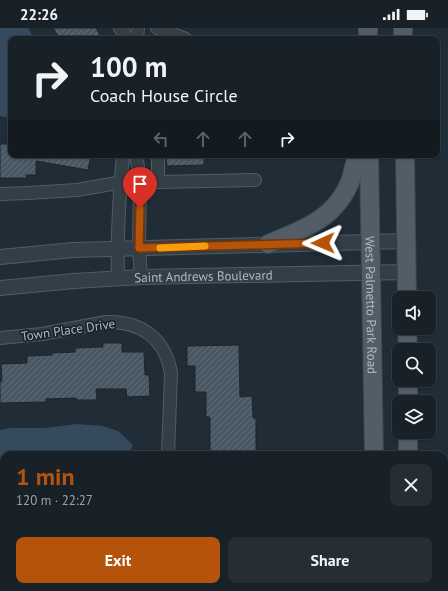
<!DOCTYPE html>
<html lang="en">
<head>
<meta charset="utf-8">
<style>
  :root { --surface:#182128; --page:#252e34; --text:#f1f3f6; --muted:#9fa3a8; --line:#363e45; --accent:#b45309 }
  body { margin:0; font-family:"PT Sans",sans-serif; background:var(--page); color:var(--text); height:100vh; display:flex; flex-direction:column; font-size:15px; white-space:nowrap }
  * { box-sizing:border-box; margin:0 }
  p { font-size:13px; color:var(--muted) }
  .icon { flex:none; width:22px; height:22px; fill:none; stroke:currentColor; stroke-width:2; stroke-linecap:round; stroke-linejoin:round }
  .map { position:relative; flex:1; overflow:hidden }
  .details { position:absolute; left:0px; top:423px; width:448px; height:140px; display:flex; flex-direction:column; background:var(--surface); border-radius:12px 12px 0 0; box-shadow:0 1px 3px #0004,0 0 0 1px var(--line) }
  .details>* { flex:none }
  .banner { position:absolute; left:8px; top:8px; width:432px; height:122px; border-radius:8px; box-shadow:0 1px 3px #0004,0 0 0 1px var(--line); background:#182128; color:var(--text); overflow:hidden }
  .tools { position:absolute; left:392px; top:263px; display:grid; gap:8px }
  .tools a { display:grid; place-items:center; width:44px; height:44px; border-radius:8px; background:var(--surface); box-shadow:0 1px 3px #0004,0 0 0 1px var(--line); font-size:20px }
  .pin { position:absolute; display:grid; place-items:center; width:34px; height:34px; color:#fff; margin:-41px -17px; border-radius:50% 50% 50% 0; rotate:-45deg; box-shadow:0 0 4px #0007 }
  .pin .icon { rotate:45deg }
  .me { position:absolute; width:44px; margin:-22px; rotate:269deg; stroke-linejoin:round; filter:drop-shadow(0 0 3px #0008) }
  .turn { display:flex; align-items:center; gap:14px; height:84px; padding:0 16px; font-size:18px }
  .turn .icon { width:52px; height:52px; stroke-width:2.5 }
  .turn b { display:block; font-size:28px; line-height:34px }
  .lanes { display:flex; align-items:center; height:38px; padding:0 16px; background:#0003; justify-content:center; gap:20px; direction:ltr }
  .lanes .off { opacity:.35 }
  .round { display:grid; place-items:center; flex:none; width:42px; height:42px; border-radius:8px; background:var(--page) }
  .headline { display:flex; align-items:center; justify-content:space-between; height:68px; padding:0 16px }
  h1 { font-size:24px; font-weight:700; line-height:30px; color:var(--accent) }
  .cta { display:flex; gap:8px; margin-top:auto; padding:8px 16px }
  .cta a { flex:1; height:46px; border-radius:8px; background:var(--accent); color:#fff; font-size:16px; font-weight:700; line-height:46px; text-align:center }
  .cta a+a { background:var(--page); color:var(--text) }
  .status { display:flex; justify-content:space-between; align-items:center; height:28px; padding:0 20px; background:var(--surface); direction:ltr }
  .status svg { height:11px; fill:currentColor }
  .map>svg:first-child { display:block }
</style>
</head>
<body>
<div class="status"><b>22:26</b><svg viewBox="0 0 49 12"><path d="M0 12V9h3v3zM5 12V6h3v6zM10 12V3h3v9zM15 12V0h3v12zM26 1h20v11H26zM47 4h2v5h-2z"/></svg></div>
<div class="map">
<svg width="448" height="563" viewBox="0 0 448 563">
  <defs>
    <pattern id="building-hatch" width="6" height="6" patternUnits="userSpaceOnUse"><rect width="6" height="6" fill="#495762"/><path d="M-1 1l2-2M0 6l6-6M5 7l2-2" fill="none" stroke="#616d77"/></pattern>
  </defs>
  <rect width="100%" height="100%" fill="#202c36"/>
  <path fill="#354a5d" d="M 0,0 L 28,0 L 34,11 L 11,11 L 11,90 L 0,88 Z
    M 77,396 L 103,398 L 118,403 L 133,417 L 128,427 L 4,427 L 4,501 L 0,498 L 0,402 L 10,400 L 44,400 Z
    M 35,559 L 76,559 L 77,563 L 35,563 Z"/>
  <path fill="url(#building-hatch)" stroke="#1b252d" d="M 53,0 L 96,0 L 102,11 L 60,11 Z
    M 0,116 L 10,116 L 10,119 L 11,119 L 11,127 L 91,127 L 88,142 L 36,133 L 36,147 L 26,147 L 27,150 L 0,150 Z
    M 166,127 L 204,127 L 204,137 L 167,138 Z
    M 103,315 L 122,315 L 122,324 L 144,324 L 145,347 L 149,347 L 150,368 L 127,369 L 126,361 L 96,361 L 97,372 L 77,372 L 76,370 L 46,371 L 46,374 L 0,375 L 0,353 L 2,353 L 1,336 L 27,335 L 27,328 L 52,327 L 52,325 L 75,324 L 75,320 L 103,319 Z
    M 239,317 L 240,369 L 252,368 L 253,390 L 256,390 L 256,427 L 210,427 L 210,389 L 206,389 L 206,364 L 195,364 L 195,338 L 187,338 L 187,318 Z"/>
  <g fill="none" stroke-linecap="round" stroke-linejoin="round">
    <g stroke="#515c65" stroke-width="14">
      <path id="minor" d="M 120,0 L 128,11
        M 157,0 L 186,11
        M 137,11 L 138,0
        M 136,127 L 140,151 L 139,220 L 141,249
        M 158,127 L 158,154
        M 0,166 L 28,165 L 77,162 L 140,151 L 158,154 L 255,152
        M 118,250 C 117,209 119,168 123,127
        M 0,310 L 42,306 L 106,294 C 141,293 165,310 171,345 L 168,427
        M 188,559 L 189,563"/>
    </g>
    <g stroke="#515c65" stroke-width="16">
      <g id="tertiary">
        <path d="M 0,229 L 73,222 L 407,213"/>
        <path id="s1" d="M 0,260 L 74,253 L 141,249 L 407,244"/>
      </g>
    </g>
    <g stroke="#3d4750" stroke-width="20">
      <g id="primary">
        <path d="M 368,0 L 368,11"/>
        <path d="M 403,0 L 403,11"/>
        <path id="s2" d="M 369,127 L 374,427"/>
        <path d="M 405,127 L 407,270"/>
        <path d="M 268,216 C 303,202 337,190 351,151 C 353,143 355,135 357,127"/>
        <path d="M 407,300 L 408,322"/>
        <path d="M 408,352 L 408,374"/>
        <path d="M 408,404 L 408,427"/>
        <path d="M 376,559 L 376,563"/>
        <path d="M 409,559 L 409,563"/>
      </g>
    </g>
    <use href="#minor" stroke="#343e47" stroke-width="12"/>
    <use href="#tertiary" stroke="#343e47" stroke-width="14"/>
    <use href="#primary" stroke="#525d67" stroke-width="18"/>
  </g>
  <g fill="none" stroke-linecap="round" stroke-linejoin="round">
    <g stroke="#753606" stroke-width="10">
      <path id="route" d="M 140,180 L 139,220 L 323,215"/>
    </g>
    <use href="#route" stroke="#b45309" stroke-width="7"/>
    <path stroke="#f59e0b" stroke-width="7" d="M 160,220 L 205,218"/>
  </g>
  <g text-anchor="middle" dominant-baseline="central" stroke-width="3.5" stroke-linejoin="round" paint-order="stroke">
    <g font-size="13" fill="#aeb9c4" stroke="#19232b">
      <text stroke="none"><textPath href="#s1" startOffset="204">Saint Andrews Boulevard</textPath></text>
      <text stroke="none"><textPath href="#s2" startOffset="150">West Palmetto Park Road</textPath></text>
      <text transform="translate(68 302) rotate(-8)">Town Place Drive</text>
    </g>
  </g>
</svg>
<div class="tools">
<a><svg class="icon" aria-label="sound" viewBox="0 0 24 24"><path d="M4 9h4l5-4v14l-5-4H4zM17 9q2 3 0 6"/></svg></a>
<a><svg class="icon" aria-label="search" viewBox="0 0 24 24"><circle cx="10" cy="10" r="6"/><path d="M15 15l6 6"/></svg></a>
<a><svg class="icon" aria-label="layers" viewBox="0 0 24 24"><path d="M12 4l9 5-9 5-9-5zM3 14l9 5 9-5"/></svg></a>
</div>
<div class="pin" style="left:140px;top:180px;background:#d93025"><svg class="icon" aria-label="arrive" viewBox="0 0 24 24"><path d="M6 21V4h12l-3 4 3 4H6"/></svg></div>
<svg class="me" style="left:323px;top:215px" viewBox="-20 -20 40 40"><path d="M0-17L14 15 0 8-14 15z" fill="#b45309" stroke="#fff" stroke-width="4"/></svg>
<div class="banner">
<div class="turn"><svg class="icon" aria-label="right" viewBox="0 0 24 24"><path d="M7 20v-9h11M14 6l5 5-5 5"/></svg><div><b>100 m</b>Coach House Circle</div></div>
<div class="lanes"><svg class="icon off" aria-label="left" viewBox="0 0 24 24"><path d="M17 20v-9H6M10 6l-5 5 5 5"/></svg><svg class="icon off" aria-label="ahead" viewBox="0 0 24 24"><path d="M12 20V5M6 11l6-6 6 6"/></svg><svg class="icon off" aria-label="ahead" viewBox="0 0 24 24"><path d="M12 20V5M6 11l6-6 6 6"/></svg><svg class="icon" aria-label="right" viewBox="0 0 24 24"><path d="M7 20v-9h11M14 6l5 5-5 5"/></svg></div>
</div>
<section class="details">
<div class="headline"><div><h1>1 min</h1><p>120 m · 22:27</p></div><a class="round"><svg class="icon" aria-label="close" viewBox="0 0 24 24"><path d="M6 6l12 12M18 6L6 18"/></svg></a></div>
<div class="cta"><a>Exit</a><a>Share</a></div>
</section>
</div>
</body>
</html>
